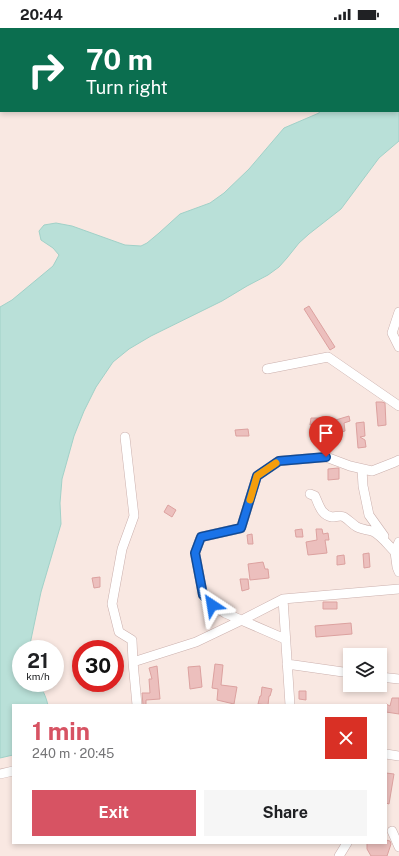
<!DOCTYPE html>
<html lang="en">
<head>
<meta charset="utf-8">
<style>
  :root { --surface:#fff; --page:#f6f6f6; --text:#202124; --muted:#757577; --accent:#d75363 }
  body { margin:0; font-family:"Public Sans",sans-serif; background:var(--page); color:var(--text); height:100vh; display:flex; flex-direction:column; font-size:15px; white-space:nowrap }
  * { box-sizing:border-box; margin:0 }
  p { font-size:13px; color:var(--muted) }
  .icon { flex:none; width:22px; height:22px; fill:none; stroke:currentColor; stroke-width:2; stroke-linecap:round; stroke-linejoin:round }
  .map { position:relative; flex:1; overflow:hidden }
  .side { position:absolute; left:12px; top:676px; width:375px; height:140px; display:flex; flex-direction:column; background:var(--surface); border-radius:0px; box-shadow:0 2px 6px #0003 }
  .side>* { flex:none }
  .top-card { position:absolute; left:0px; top:0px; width:399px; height:84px; box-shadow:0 2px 6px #0003; background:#0b6e4f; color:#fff; overflow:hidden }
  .controls { position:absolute; left:343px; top:620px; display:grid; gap:8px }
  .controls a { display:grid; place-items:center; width:44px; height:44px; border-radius:0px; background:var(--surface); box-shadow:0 2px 6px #0003; font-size:20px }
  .speed { position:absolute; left:12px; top:612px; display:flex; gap:8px; font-size:20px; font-weight:700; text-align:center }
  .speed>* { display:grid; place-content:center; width:52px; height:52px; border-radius:50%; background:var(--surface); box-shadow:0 2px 6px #0003; line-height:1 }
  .speed small { font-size:10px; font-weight:400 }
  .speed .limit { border:6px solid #d22; background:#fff; color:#111 }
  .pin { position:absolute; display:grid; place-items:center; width:34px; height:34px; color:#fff; margin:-41px -17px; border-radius:50% 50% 50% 0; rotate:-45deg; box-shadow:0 0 4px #0007 }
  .pin .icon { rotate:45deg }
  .me { position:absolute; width:44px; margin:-22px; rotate:327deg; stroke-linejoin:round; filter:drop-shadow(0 0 3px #0008) }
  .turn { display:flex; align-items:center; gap:14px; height:84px; padding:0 20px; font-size:18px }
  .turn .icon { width:52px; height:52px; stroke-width:2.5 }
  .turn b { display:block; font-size:28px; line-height:34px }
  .round { display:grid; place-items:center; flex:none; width:42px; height:42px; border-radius:0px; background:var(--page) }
  .overview { display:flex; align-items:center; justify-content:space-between; height:68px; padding:0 20px }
  h1 { font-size:24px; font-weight:700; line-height:30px; color:var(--accent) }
  .action { display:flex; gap:8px; margin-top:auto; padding:8px 20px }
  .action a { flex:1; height:46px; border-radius:0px; background:var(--accent); color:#fff; font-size:16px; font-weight:700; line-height:46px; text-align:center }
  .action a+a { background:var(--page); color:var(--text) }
  .status { display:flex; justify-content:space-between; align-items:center; height:28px; padding:0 20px; background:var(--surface); direction:ltr }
  .status svg { height:11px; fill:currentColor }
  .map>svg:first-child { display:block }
</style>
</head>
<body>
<div class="status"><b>20:44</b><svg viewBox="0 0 49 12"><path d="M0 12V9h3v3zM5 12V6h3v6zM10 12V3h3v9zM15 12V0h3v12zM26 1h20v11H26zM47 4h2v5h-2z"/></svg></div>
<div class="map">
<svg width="399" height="828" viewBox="0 0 399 828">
  <rect width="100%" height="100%" fill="#f9e8e2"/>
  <path fill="#b9e0d8" stroke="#a1d1c8" d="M 398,5 L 399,5 L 399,113 L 379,130 L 341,181 L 309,206 L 299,215 L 287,230 L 279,239 L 268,247 L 247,258 L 222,273 L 151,308 L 129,321 L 113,334 L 96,359 L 84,383 L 74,408 L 62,451 L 60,475 L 61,496 L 41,564 L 29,621 L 21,621 L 21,655 C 25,655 31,654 34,655 C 43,658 46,670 48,677 L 13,677 L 13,727 L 0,730 L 0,279 L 12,272 L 53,238 L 59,227 L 53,220 L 41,212 L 39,203 L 44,197 L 56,195 L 72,198 L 125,217 L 141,218 L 147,215 L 159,205 L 180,186 L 210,175 L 224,165 L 249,141 L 284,100 L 319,85 L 320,83 L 398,83 Z"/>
  <path fill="#ecbfbd" stroke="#dca19f" d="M 309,278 L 335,319 L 330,322 L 304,281 Z
    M 376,374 L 382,374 L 385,375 L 386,397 L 378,398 Z
    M 349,388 L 350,393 L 344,395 L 345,403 L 335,406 L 326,407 L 325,399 L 337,397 L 337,395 L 330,396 L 329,394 Z
    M 311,390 L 323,390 L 324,397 L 310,397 Z
    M 364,394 L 365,408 L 360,409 L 365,412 L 366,419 L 358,420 L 356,395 Z
    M 248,401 L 249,408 L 236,408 L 235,402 Z
    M 338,440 L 339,440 L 339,451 L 328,452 L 328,441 Z
    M 168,477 L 176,482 L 172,489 L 164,484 Z
    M 302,501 L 303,509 L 296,509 L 295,502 Z
    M 316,501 L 322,501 L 323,506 L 328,505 L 329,512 L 325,512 L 327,525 L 308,527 L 306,514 L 317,512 Z
    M 252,506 L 253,516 L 248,516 L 247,507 Z
    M 369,525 L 370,539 L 364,540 L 363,526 Z
    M 344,527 L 345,536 L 337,537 L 337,528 Z
    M 263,534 L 265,541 L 268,541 L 269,550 L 250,552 L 248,536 Z
    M 100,549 L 100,559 L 94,560 L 92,550 Z
    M 240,551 L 248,551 L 249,561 L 242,563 Z
    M 323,574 L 337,574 L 337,581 L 323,581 Z
    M 351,595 L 352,606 L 316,609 L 315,598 Z
    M 215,636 L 223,637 L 221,657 L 237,659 L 234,676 L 217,672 L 218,661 L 212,660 Z
    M 157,638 L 160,671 L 146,672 L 146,677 L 143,677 L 142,665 L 150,665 L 149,651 L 152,651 L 149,640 Z
    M 200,638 L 202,659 L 190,661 L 188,639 Z
    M 262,659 L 272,661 L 270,668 L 269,668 L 268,677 L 258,676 L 260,668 L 261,668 Z
    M 299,663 L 306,663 L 306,672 L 299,671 Z
    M 392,670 L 399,670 L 399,686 L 386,684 L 386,676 L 390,678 Z
    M 386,745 L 394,746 L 389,776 L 386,775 Z
    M 386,812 L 390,813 L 391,816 L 387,828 L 371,828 L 367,821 L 367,815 L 386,815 Z"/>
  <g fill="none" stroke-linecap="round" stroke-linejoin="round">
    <g stroke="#cbb0ad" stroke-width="10">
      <path id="minor" d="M 70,0 L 71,1
        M 165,0 L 165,1
        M 266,0 L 267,1
        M 0,55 L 1,55
        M 399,284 L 392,305 L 399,319
        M 267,341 L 328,329 L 399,378
        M 125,409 L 134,488 L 122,521 L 112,576 L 119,604 L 132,612 L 133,634
        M 362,441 L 363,458 L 369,487 L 384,508
        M 310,466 L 315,468 C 319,477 321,487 332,489 C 336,489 341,487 344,489 C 349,492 352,496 357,499 C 361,501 367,502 372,503 C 381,507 388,517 395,524
        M 399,514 L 395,524 L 397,539 L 399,544
        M 283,571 L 290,677
        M 285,611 L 225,585 L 212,577 L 203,567 L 195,525 L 201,509 L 241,500 L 257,448 L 279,433 L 326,429 L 350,438 L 372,443 L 395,434 L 399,432
        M 287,636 L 350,645
        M 380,649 L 399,651
        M 137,677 L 133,634 L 196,614 L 242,592 L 283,571 L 399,561
        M 386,726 L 399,728
        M 0,746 L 13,743
        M 392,803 L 399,819
        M 339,828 L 347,815"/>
    </g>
    <use href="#minor" stroke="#fff" stroke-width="9"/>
  </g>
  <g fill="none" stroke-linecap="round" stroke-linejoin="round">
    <g stroke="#114b97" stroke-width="10">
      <path id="route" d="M 212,577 L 203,567 L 195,525 L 201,509 L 241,500 L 257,448 L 279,433 L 326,429"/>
    </g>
    <use href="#route" stroke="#1a73e8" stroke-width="7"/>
    <path stroke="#f59e0b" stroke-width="7" d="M 250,472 L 257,448 L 276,435"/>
  </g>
</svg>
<div class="controls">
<a><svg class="icon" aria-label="layers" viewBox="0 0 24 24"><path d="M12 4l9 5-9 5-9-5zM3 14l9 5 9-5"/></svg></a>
</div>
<div class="speed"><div>21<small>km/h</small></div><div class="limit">30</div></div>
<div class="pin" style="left:326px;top:429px;background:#d93025"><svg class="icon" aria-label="arrive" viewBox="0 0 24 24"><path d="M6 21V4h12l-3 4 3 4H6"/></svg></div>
<svg class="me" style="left:212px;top:577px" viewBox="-20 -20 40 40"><path d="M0-17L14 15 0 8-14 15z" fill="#1a73e8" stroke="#fff" stroke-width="4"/></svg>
<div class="top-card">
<div class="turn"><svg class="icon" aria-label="right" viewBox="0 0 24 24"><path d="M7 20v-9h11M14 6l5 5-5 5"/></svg><div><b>70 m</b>Turn right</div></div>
</div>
<section class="side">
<div class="overview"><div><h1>1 min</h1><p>240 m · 20:45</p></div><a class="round" style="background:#d93025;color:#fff"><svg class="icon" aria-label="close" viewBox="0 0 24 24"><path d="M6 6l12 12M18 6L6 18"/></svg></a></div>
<div class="action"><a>Exit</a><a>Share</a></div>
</section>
</div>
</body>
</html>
